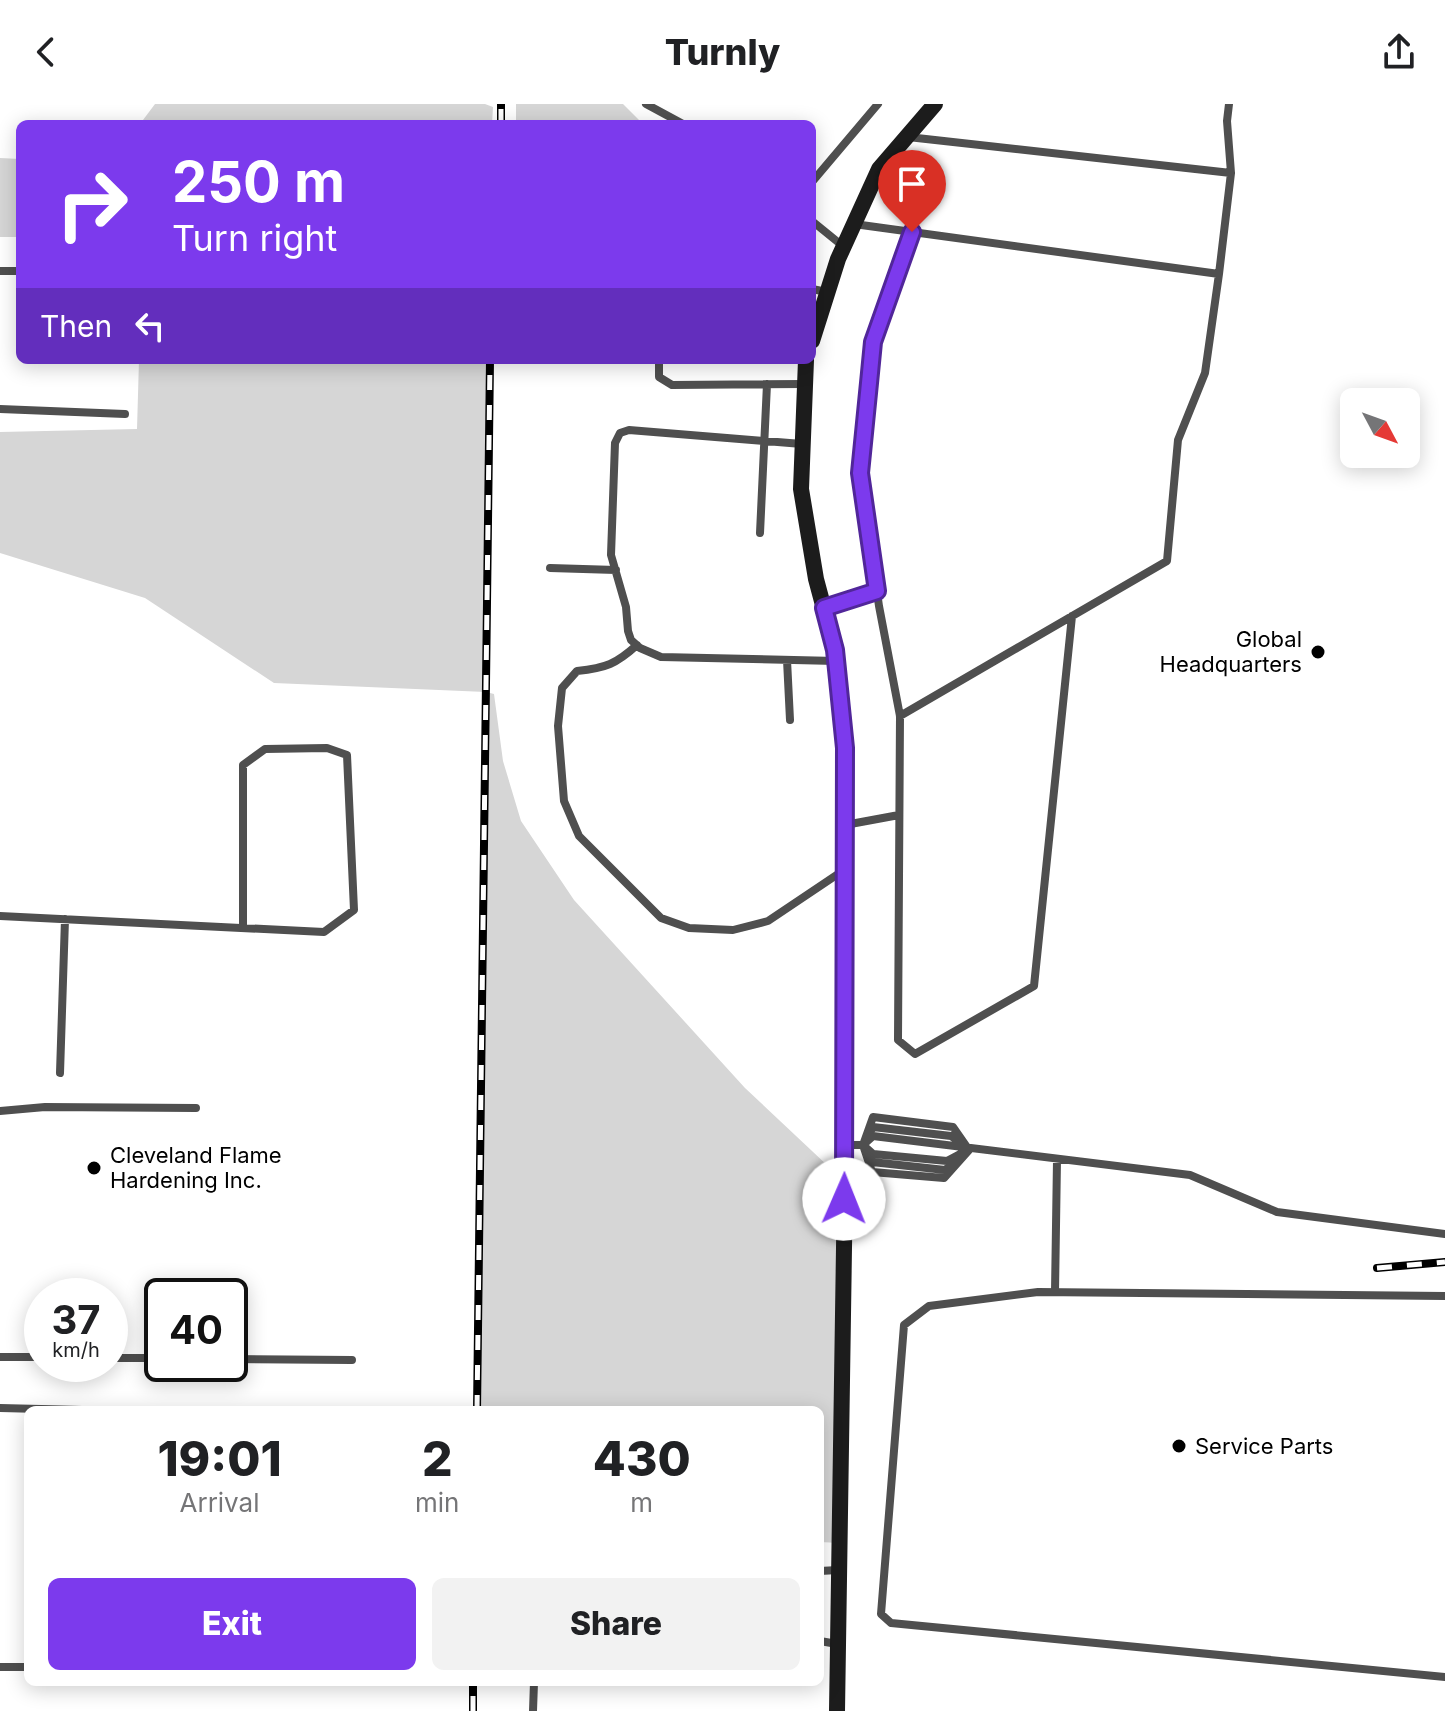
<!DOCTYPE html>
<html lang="en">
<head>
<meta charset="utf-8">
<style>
  :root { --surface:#fff; --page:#f2f2f2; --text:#202124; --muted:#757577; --accent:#7c3aed }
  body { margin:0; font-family:Inter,sans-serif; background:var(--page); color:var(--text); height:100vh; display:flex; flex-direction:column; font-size:30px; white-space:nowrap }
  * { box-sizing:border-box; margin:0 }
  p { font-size:26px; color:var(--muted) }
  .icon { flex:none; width:44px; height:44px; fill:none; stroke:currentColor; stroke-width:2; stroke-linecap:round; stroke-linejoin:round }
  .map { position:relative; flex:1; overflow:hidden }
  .side { position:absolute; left:24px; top:1302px; width:800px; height:280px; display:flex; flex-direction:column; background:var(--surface); border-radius:12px; box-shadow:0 4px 20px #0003 }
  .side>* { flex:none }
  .top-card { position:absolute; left:16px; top:16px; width:800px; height:244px; border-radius:12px; box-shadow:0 4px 20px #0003; background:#7c3aed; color:#fff; overflow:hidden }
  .needle { width:52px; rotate:131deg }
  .fabs { position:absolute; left:1340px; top:284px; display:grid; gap:16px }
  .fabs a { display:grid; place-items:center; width:80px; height:80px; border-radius:12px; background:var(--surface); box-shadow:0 4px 20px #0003; font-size:40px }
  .speed { position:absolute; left:24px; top:1174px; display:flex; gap:16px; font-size:40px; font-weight:700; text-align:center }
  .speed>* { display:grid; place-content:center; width:104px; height:104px; border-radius:50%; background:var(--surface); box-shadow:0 4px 20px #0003; line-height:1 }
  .speed small { font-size:20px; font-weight:400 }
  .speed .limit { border:4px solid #111; border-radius:12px; background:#fff; color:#111 }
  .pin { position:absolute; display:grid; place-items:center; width:68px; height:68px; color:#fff; margin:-82px -34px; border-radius:50% 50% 50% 0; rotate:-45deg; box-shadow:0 0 8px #0007 }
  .pin .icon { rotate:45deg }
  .me { position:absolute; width:88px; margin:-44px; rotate:1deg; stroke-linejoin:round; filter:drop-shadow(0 0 6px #0008) }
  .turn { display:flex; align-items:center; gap:28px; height:168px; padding:0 24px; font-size:36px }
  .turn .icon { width:104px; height:104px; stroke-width:2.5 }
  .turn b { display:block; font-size:56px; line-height:68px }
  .then { display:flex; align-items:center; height:76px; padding:0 24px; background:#0003; gap:16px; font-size:30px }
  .eta { display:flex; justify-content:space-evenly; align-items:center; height:136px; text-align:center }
  .eta b { font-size:48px; font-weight:800; line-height:56px }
  .button { display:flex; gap:16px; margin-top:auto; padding:16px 24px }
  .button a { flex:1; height:92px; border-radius:12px; background:var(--accent); color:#fff; font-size:32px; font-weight:800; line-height:92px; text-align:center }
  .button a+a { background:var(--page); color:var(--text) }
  header { display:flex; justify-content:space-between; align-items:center; height:104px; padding:0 24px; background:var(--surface); font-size:36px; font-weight:800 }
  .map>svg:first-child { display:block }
</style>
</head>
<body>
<header><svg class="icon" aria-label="back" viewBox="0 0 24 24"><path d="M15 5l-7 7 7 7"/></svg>Turnly<svg class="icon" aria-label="share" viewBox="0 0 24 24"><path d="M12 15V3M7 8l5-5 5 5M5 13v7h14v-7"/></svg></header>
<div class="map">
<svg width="1445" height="1607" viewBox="0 0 1445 1607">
  <rect width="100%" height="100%" fill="#fff"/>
  <path fill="#d6d6d6" d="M 155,0 L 485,0 L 493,3 L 492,20 L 140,20 Z
    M 516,0 L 623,0 L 643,20 L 516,20 Z
    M 0,54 L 20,55 L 20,133 L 0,133 Z
    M 139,256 L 490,256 L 486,588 L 494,590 L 503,657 L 521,717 L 574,796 L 745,984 L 845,1078 L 839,1439 L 820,1438 L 820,1306 L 477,1306 L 486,588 L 274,579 L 145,494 L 0,449 L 0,328 L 137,325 Z"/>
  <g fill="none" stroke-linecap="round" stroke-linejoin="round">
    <path stroke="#4f4f4f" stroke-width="8" d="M 646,0 L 683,20
      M 1229,0 L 1227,17 L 1231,69
      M 812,78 L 878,0
      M 812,117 L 844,143
      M 854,120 L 1219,170 L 1231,69 L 908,33
      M 912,128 L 873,238 L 860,369 L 879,502 L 900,612 L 898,936 L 915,950 L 1034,882 L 1072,512
      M 0,167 L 20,167
      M 812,185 L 827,188
      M 659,256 L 659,273 L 672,281 L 805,280
      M 0,305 L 125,310
      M 802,340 L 629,326 L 620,329 L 615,339 L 611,451 L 626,503 L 628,527 L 631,536 L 640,544 L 661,553 L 836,557
      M 760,429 L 767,280
      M 550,464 L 616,466
      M 824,504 L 877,487
      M 637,541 C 616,560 606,564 577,567 L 562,584 L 558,622 L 564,697 L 579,732 L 661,814 L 689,824 L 733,826 L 768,817 L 844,766
      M 787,556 L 790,616
      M 900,612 L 1167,457 L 1178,336 L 1205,269 L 1219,170
      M 845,721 L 899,711
      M 0,812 L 324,828 L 354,806 L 347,651 L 327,644 L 265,645 L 243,661 L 243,824
      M 60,969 L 65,815
      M 0,1007 L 45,1003 L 196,1004
      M 873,1013 L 953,1023 L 969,1046 L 944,1074 L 872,1068 L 863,1041 Z
      M 869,1030 L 873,1023 L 951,1032 L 961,1039
      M 846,1041 L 863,1041 L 873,1050 L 947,1057 L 962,1049
      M 863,1041 L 873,1032 L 1190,1071 L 1277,1108 L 1445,1130
      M 869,1052 L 872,1058 L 945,1066 L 950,1062
      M 1055,1188 L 1057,1056
      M 1445,1192 L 1038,1188 L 929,1202 L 904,1221 L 881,1510 L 891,1519 L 1445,1573
      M 0,1253 L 42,1253
      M 110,1254 L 162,1254
      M 230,1255 L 352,1256
      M 0,1304 L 82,1306
      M 820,1467 L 838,1466
      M 820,1537 L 837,1540
      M 0,1563 L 28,1563
      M 533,1607 L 534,1578"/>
    <path stroke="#1c1c1c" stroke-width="16" d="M 812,237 L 838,155 L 879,65 L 935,0
      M 806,256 L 801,385 L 816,475 L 835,546 L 845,644 L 845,1078 L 837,1607"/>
    <g stroke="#000" stroke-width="8">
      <path id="rail" d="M 501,20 L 501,0
        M 1377,1164 L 1445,1158
        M 477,1306 L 490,256
        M 473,1607 L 473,1578"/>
    </g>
    <use href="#rail" stroke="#fff" stroke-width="5" stroke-dasharray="15" stroke-linecap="butt"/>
  </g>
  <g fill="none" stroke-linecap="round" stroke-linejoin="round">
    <g stroke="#51269a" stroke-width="20">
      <path id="route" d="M 844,1095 L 845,644 L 835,546 L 824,504 L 877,487 L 860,369 L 869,279 L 873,238 L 912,128"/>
    </g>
    <use href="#route" stroke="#7c3aed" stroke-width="14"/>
  </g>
  <g fill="#000" stroke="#fff" stroke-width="3">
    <circle cx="1318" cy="548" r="8"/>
    <circle cx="94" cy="1064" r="8"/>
    <circle cx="1179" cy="1342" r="8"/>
  </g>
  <g text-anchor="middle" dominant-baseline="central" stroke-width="6" stroke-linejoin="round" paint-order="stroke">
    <g font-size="22" fill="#000" stroke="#fff" text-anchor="start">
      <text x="1302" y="535" text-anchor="end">Global<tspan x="1302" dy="25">Headquarters</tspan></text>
      <text x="110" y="1051">Cleveland Flame<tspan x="110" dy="25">Hardening Inc.</tspan></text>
      <text x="1195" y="1342">Service Parts</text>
    </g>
  </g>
</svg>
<div class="fabs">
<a><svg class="needle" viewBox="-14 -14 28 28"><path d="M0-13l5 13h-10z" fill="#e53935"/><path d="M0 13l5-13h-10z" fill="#757577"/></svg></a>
</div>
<div class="speed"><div>37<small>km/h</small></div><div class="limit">40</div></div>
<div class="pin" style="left:912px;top:128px;background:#d93025"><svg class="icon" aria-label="arrive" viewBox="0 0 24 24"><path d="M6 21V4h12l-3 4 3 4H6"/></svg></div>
<svg class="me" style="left:844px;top:1095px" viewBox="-20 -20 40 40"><circle r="19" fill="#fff"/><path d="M0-13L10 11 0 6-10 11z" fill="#7c3aed"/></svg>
<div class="top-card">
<div class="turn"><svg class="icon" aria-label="right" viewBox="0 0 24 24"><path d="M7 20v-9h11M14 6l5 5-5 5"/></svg><div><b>250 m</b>Turn right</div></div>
<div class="then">Then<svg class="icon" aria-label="left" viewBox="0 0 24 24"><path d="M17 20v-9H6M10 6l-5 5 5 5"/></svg></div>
</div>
<section class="side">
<div class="eta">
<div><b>19:01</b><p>Arrival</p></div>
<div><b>2</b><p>min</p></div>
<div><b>430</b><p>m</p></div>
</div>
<div class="button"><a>Exit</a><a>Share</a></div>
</section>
</div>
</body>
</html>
